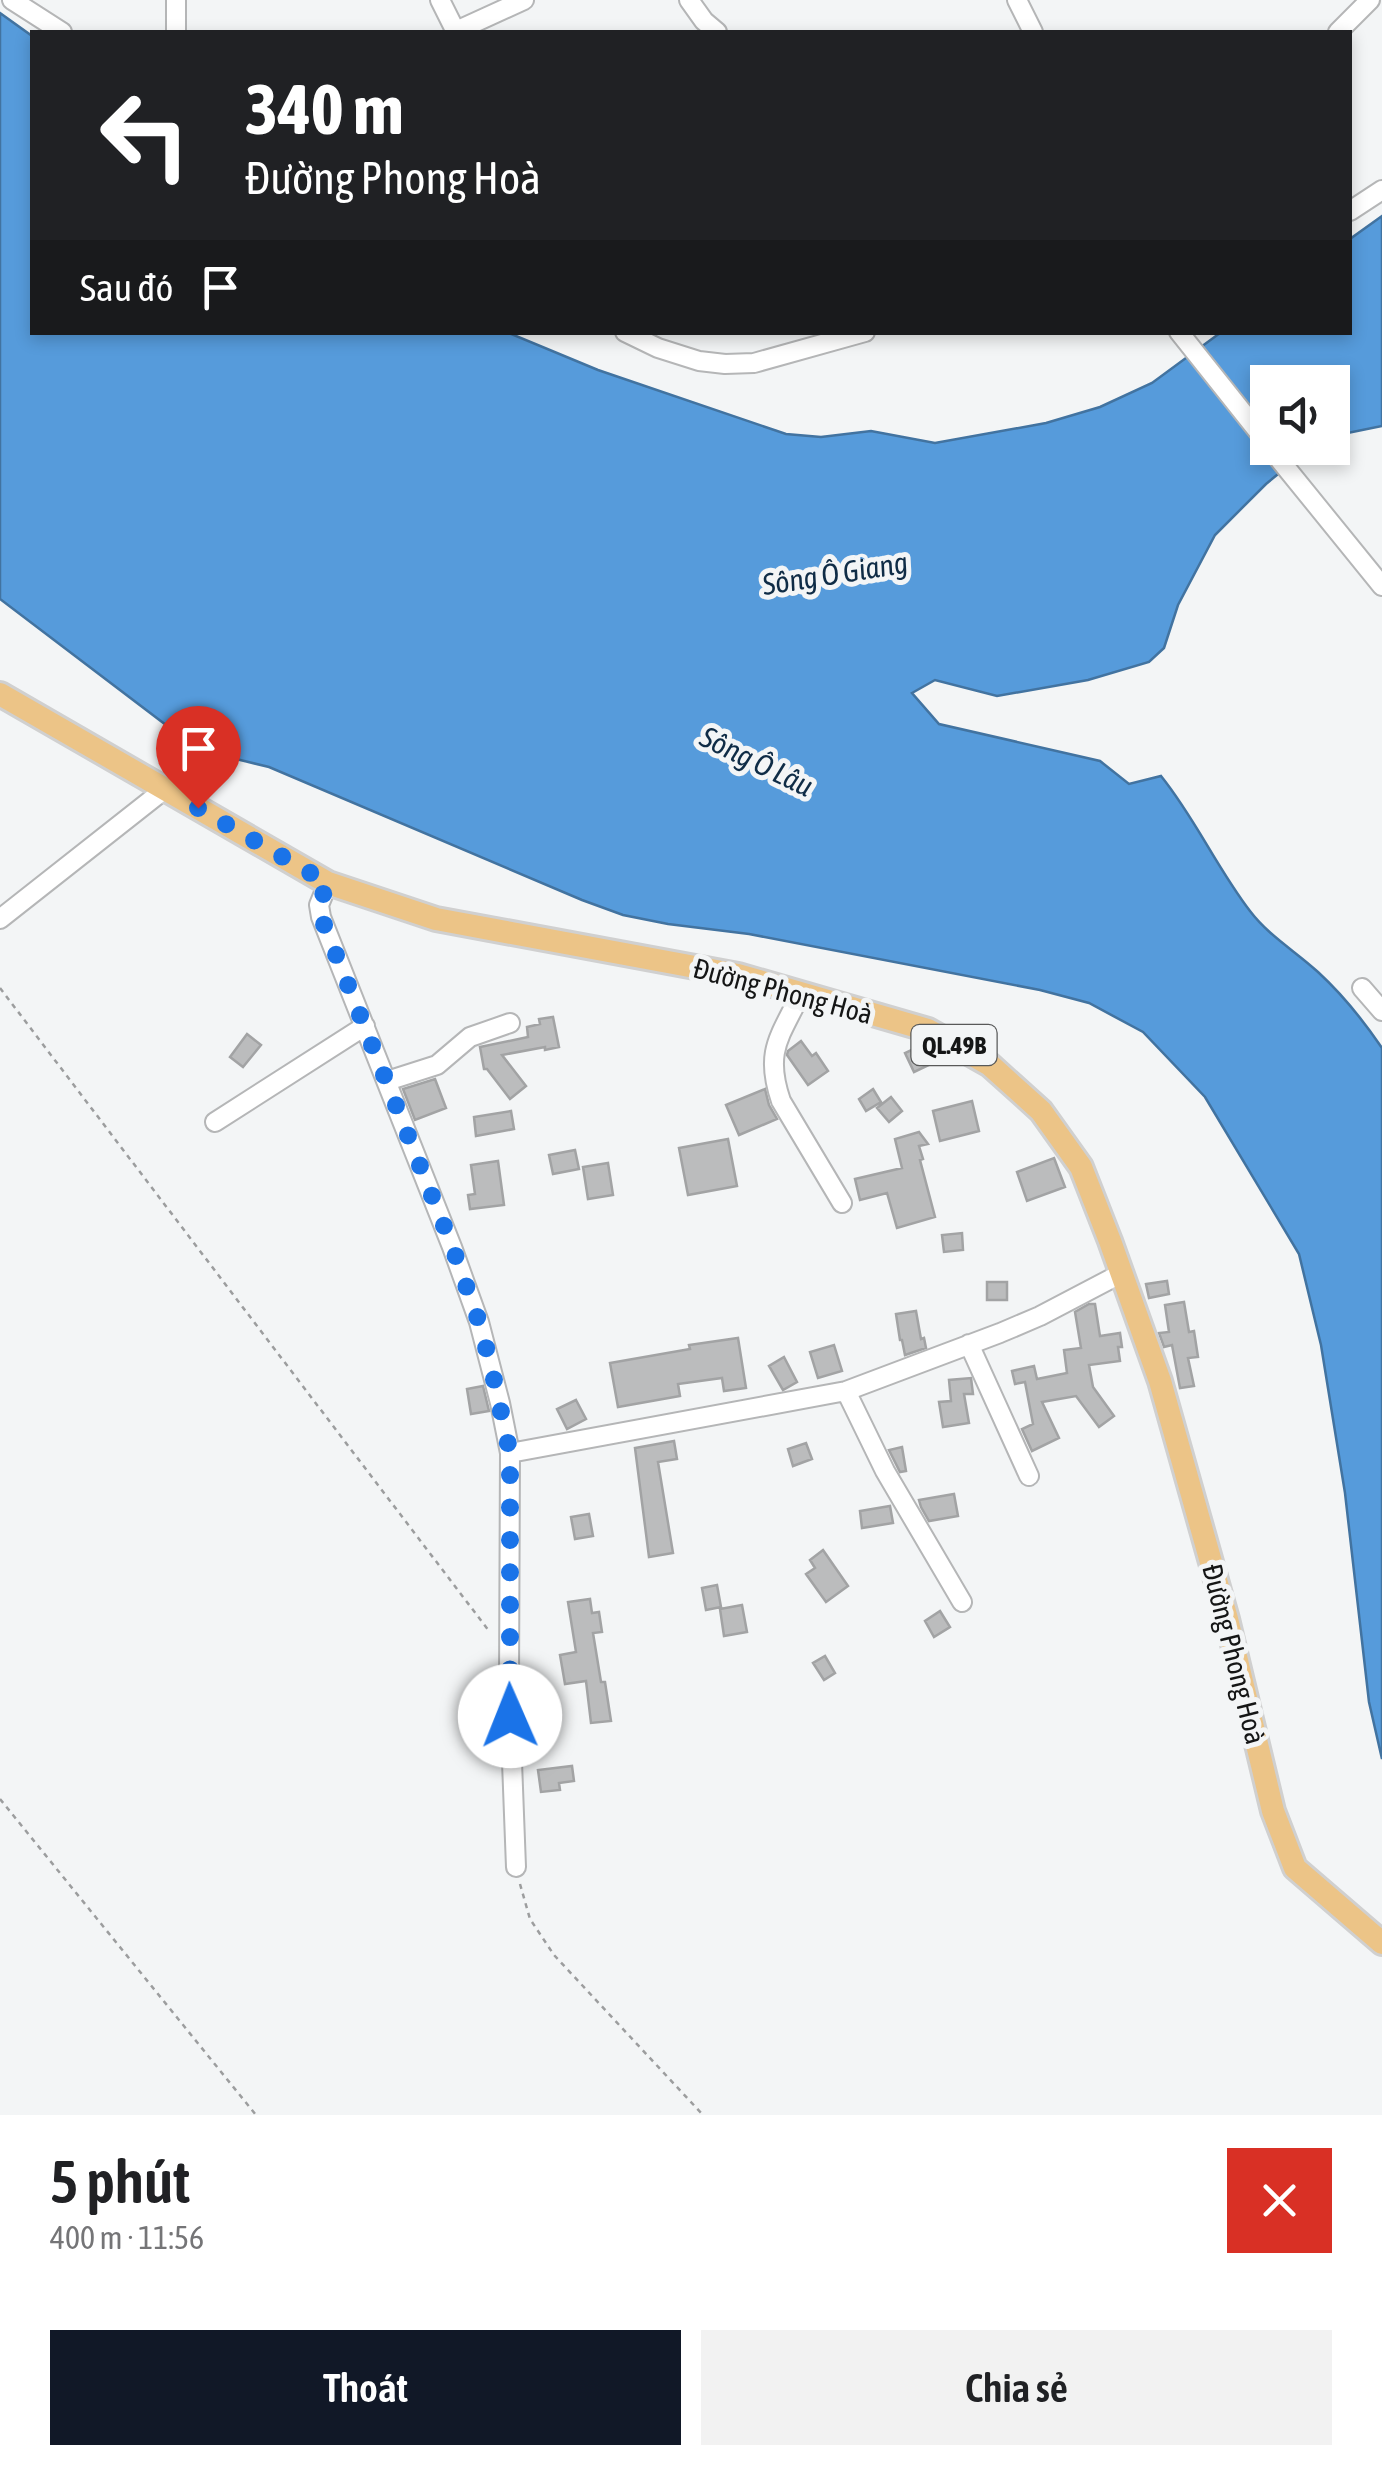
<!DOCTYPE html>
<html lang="vi">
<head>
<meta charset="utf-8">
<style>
  :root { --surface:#fff; --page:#f2f2f2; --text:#202124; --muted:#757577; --accent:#111827 }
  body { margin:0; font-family:"Asap Condensed",sans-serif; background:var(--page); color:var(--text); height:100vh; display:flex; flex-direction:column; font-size:38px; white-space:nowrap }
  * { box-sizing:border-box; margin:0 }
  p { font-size:32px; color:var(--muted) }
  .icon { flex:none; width:55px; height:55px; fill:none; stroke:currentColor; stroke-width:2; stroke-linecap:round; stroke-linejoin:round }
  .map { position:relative; height:2115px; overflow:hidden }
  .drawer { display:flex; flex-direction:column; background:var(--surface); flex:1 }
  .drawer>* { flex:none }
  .guide { position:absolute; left:30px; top:30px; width:1322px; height:305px; border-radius:0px; box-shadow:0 5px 15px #0003; background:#202124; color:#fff; overflow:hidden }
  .buttons { position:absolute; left:1250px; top:365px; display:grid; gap:20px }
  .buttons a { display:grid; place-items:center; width:100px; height:100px; border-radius:0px; background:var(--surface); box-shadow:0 5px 15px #0003; font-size:50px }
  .pin { position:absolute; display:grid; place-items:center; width:85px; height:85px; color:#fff; margin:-102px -42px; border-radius:50% 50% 50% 0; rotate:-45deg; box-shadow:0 0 10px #0007 }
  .pin .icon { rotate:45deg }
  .me { position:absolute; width:110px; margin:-55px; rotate:359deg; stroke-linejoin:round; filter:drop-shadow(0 0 8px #0008) }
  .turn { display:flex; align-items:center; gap:35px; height:210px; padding:0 50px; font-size:45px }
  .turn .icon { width:130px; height:130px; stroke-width:2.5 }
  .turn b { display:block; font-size:70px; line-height:85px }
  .then { display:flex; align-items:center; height:95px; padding:0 50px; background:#0003; gap:20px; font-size:38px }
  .round { display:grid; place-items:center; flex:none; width:105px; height:105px; border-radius:0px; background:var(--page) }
  .headline { display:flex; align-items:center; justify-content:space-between; height:170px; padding:0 50px }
  h1 { font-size:60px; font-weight:600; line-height:75px }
  .cta { display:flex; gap:20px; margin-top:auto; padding:20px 50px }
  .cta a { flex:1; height:115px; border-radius:0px; background:var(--accent); color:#fff; font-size:40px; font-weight:600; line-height:115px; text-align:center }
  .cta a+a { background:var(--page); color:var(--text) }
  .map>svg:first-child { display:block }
</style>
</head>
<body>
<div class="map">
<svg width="1382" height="2115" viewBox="0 0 1382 2115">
  <rect width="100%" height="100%" fill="#f3f5f6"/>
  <path fill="#569bdb" stroke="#4273a0" stroke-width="2.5" d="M 0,13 L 32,36 L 32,332 L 509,333 L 598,370 L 786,434 L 821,437 L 871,431 L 935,443 L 1046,423 L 1100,407 L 1152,383 L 1220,333 L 1350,332 L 1350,239 L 1382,216 L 1382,426 L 1333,436 L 1332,382 L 1268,382 L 1268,448 L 1310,448 L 1266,484 L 1215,535 L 1178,605 L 1164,648 L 1149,662 L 1088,680 L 997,696 L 935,680 L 912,693 L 939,724 L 1100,761 L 1129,784 L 1161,776 C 1195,818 1217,868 1250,911 C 1269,936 1295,951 1318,972 C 1343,995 1363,1020 1382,1048 L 1382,1759 L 1369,1702 L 1345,1493 L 1321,1345 L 1299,1254 L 1205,1097 L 1143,1032 L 1089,1003 L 1040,990 L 749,934 L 668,924 L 623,915 L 582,900 L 269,767 L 199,750 L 0,599 Z"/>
  <path fill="#bbbcbd" stroke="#a2a3a4" stroke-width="2.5" d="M 553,1017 L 559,1047 L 545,1050 L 545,1047 L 502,1055 L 526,1086 L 510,1099 L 487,1069 L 484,1069 L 480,1047 L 528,1037 L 527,1027 L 540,1024 L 539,1019 Z
    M 247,1034 L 261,1045 L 243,1067 L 230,1057 Z
    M 801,1041 L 812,1056 L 816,1053 L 828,1071 L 808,1085 L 787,1055 L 788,1051 Z
    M 920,1046 L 929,1065 L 914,1072 L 905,1053 Z
    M 435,1079 L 446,1108 L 415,1120 L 403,1089 Z
    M 765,1089 L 769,1105 L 777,1119 L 739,1135 L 726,1105 Z
    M 873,1089 L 881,1102 L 866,1111 L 859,1099 Z
    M 891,1097 L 902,1111 L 889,1122 L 877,1108 Z
    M 972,1101 L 979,1131 L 940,1141 L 933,1111 Z
    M 511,1111 L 514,1129 L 476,1136 L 474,1117 Z
    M 919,1132 L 928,1144 L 919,1146 L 923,1159 L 920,1160 L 935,1217 L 897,1228 L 887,1193 L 860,1200 L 855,1179 L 902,1168 L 895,1139 Z
    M 728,1139 L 737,1186 L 688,1195 L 679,1148 Z
    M 575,1150 L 579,1169 L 553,1174 L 549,1155 Z
    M 1054,1158 L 1065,1187 L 1027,1201 L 1017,1172 Z
    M 498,1161 L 504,1205 L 470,1209 L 468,1195 L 475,1194 L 471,1165 Z
    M 608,1163 L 613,1195 L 588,1199 L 583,1167 Z
    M 962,1233 L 963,1250 L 944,1252 L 942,1235 Z
    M 1167,1281 L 1169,1294 L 1149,1298 L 1146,1284 Z
    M 987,1282 L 1007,1282 L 1007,1300 L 987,1300 Z
    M 1184,1302 L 1189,1332 L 1194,1331 L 1198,1357 L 1188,1358 L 1194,1386 L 1180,1388 L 1172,1345 L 1164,1347 L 1159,1333 L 1169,1332 L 1165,1305 Z
    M 1089,1304 L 1095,1304 L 1100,1336 L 1120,1333 L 1122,1347 L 1118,1347 L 1120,1361 L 1089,1365 L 1093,1387 L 1114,1416 L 1099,1427 L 1076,1396 L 1042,1402 L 1059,1438 L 1032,1451 L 1022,1429 L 1033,1424 L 1025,1382 L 1015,1384 L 1012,1371 L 1034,1366 L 1037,1379 L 1067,1373 L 1064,1350 L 1081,1348 L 1075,1312 Z
    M 916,1311 L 921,1339 L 924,1338 L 926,1348 L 905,1355 L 902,1340 L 900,1340 L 896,1314 Z
    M 738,1338 L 746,1388 L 724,1391 L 722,1378 L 678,1384 L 680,1396 L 618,1407 L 610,1363 L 690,1349 L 689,1345 Z
    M 834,1345 L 842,1371 L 818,1378 L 810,1352 Z
    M 784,1357 L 797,1382 L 783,1390 L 769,1366 Z
    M 971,1378 L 973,1394 L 964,1394 L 969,1423 L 943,1427 L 939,1402 L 951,1401 L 949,1380 Z
    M 483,1386 L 489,1411 L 471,1414 L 467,1389 Z
    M 576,1400 L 586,1419 L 567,1429 L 557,1409 Z
    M 674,1441 L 677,1459 L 658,1462 L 673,1553 L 649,1557 L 635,1448 Z
    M 806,1443 L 812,1459 L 793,1466 L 788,1449 Z
    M 902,1447 L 906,1471 L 900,1472 L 889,1450 Z
    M 954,1494 L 958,1516 L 929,1521 L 921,1507 L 919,1500 Z
    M 890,1506 L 893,1523 L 862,1528 L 860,1511 Z
    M 589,1514 L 593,1536 L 575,1539 L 571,1517 Z
    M 823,1550 L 848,1586 L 826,1602 L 806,1574 L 815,1568 L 810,1560 Z
    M 717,1585 L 721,1607 L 706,1610 L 702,1588 Z
    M 590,1599 L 592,1613 L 599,1612 L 602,1632 L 593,1633 L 601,1682 L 605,1682 L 611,1721 L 591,1723 L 586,1681 L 565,1684 L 560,1655 L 576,1652 L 568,1602 Z
    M 742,1605 L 747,1632 L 724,1636 L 720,1609 Z
    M 940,1611 L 950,1627 L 934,1637 L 925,1621 Z
    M 825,1656 L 835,1673 L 824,1680 L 813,1663 Z
    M 572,1766 L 574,1781 L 559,1783 L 560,1790 L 541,1792 L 538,1770 Z"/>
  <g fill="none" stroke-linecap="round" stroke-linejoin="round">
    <g stroke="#b5b6b7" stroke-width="22">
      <path id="minor" d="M 12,0 L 62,32
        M 440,0 L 456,32
        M 689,0 L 704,21 L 717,32
        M 1017,0 L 1033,32
        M 176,32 L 176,0
        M 454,32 L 524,0
        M 1338,32 L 1370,0
        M 1350,211 L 1382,190
        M 625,332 L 658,348 L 699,361 L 725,364 L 754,363 L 865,332
        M 1179,332 L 1268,444
        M 1270,448 L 1382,586
        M 328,883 L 319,905 L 321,917 L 452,1247 L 479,1322 L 500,1403 L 510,1453 L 509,1683 L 516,1867
        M 0,919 L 165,789
        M 1362,988 L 1382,1011
        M 801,993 C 780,1037 764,1051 781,1101 L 842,1203
        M 387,1081 L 437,1065 L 470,1037 L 510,1023
        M 215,1122 L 365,1026
        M 969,1344 L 1029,1476
        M 846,1391 L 885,1471 L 962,1602
        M 510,1453 L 846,1391 L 1000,1333 L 1040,1316 L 1122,1273"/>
    </g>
    <g stroke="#d0d0d0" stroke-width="28">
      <path id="major" d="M 0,694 L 328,883 L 436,919 L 738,975 L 928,1030 L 990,1065 L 1041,1111 L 1081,1167 L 1110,1241 L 1160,1381 L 1227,1619 L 1273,1811 L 1295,1868 L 1382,1943"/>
    </g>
    <path stroke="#9c9d9e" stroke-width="2.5" stroke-dasharray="5 5" stroke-linecap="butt" d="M 0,988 L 489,1631
      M 0,1799 L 256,2115
      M 520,1884 L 530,1919 L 554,1955 L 703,2115"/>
    <use href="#minor" stroke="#fff" stroke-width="18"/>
    <use href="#major" stroke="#ecc487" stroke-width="22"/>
  </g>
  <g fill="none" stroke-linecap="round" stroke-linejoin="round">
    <path stroke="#1a73e8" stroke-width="18" stroke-dasharray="0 32.4" d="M 198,808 L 328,883 L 319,904 L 321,917 L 452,1246 L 479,1322 L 491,1366 L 510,1453 L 510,1716"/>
  </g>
  <g text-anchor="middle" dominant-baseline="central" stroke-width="10" stroke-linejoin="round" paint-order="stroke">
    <rect fill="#f3f5f6" stroke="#585959" stroke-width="2.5" x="911.5" y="1025" width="85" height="40" rx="8"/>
    <g font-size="25" font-weight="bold" fill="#151616">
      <text x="954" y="1045">QL.49B</text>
    </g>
    <g font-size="28" fill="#151616" stroke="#f3f5f6">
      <text transform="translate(783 991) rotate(15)">Đường Phong Hoà</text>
      <text transform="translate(1234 1654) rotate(76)">Đường Phong Hoà</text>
    </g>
    <g font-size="30" font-style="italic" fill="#0f2c46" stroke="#f3f5f6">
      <text transform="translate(835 573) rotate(-9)">Sông Ô Giang</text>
      <text transform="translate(757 761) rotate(26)">Sông Ô Lâu</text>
    </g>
  </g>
</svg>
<div class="buttons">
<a><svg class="icon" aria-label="sound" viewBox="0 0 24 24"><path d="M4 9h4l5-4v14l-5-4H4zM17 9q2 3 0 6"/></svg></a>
</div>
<div class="pin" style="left:198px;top:808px;background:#d93025"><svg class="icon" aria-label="arrive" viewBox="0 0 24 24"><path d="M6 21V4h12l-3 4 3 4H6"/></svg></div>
<svg class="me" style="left:510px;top:1716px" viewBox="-20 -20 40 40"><circle r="19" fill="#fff"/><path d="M0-13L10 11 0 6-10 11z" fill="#1a73e8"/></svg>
<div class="guide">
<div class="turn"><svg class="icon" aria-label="left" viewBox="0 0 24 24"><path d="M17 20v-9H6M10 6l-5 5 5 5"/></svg><div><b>340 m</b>Đường Phong Hoà</div></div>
<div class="then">Sau đó<svg class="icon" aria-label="arrive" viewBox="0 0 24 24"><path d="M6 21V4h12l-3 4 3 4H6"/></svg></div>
</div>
</div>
<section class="drawer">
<div class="headline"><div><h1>5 phút</h1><p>400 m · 11:56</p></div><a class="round" style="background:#d93025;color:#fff"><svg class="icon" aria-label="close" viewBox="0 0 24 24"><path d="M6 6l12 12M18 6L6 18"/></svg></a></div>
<div class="cta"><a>Thoát</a><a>Chia sẻ</a></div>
</section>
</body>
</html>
